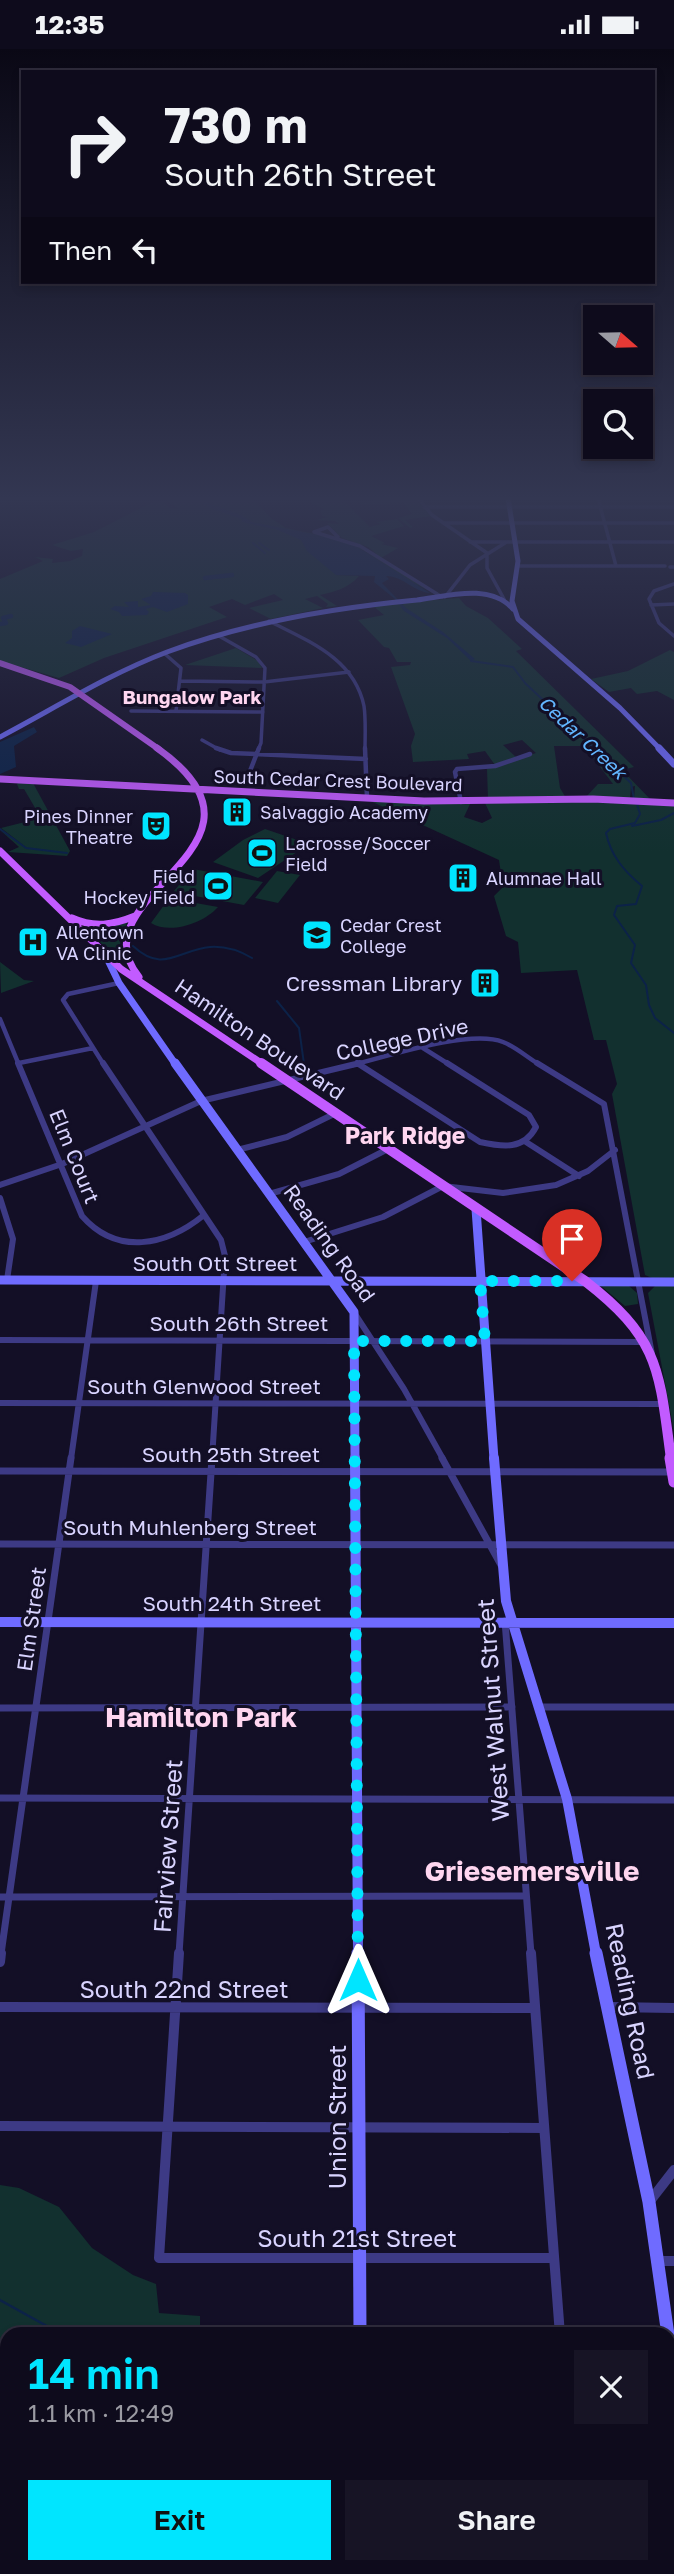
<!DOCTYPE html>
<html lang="en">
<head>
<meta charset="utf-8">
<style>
  :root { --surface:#0e0b1c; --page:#171425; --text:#f1f3f6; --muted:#9b9ba3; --line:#2e2b3b; --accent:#00e5ff }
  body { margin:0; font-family:"Golos Text",sans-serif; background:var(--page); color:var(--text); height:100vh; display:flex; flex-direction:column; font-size:26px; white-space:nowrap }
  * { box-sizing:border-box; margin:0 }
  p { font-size:23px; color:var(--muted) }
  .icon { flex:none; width:38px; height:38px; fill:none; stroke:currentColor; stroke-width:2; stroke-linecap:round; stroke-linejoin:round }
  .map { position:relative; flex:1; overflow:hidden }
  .side { position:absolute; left:0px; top:2278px; width:676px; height:247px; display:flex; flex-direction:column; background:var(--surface); border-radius:21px 21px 0 0; box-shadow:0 4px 10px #0003,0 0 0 2px var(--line) }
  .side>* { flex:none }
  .banner { position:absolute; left:21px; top:21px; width:634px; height:214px; border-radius:0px; box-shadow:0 4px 10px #0003,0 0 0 2px var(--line); background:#0e0b1c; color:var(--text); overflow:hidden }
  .needle { width:46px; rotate:110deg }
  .tools { position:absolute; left:583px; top:256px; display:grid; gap:14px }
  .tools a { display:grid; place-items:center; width:70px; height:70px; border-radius:0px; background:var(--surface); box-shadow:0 4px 10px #0003,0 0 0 2px var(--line); font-size:35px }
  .pin { position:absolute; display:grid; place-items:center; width:60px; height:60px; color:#fff; margin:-72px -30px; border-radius:50% 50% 50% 0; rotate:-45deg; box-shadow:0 0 7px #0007 }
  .pin .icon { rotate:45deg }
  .me { position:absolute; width:77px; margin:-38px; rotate:0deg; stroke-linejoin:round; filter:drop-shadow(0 0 5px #0008) }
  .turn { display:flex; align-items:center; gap:24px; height:147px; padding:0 28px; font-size:32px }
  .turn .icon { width:91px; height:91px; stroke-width:2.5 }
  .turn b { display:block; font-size:49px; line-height:60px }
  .then { display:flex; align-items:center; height:66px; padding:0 28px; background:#0003; gap:14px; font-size:26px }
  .round { display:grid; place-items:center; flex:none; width:74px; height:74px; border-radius:0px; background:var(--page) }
  .head { display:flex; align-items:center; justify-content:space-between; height:119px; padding:0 28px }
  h1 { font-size:42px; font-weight:600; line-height:52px; color:var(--accent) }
  .primary-button { display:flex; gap:14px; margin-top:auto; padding:14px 28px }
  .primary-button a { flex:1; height:80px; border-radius:0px; background:var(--accent); color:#111; font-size:28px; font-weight:600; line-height:80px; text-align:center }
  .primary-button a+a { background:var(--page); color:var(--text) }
  .status { display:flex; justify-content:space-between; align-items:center; height:49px; padding:0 35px; background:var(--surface); direction:ltr }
  .status svg { height:19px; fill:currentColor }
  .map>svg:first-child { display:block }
</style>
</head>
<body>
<div class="status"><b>12:35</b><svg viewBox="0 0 49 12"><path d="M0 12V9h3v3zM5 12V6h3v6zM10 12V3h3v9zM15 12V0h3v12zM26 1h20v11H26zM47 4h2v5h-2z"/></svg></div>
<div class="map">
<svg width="674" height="2525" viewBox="0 0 674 2525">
  <rect width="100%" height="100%" fill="#130f26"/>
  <path fill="#12302f" d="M 163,449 L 252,449 L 272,470 L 286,479 L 343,491 L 365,501 L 431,543 L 404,529 L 363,501 L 336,526 L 359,527 C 349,539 334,543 320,546 L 337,557 L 326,558 L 328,555 L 317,547 L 305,550 L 323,559 L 271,570 L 249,559 L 283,551 L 274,545 L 245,556 L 232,550 L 209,558 L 227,568 L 104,609 L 59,629 L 0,612 L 0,530 L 43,512 L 35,508 L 53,510 L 52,514 L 70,512 L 82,507 L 83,500 L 71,502 L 52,496 L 94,483 L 153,453 L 161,452 L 170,459 L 179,460 Z
    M 310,449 L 341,449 L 370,478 L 381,475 L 376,473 L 397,470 L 404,477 L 371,487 L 385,494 L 381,495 L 398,499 L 381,509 L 368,498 L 342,489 L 327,474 L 339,475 L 335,472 L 316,471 L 328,468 L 322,467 L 320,461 L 324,460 L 312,454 Z
    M 383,449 L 417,449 L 431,467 L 405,471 L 413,478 L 410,479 L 398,469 L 412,465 L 404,454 L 355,456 Z
    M 459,549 L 466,557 L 488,569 L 522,600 L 516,602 L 634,718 L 622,721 L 650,750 L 634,749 L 635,737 L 631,738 L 630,749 L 586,748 L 598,735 L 613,735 L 584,697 L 554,697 L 560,739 L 566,749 L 488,750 L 487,720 L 536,704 L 522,691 L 503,696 L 517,709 L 495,716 L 485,702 L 467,705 L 469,710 L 413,713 L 411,697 L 415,685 L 391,618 L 410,616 L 411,613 L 397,613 L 389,599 L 384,598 L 358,571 L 384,566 L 372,556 Z
    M 236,599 L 258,612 L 262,619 L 185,616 Z
    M 670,601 L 674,603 L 674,651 L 657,642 L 637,645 L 631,639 L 609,643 L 591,630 L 628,622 Z
    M 19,733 L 33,734 L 70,802 L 67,807 L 8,803 L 19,798 L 0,781 L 27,799 L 1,779 L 41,769 L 24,740 L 19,740 L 17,735 Z
    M 366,750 L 470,755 L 464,768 L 482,774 L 492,769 L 485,754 L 573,752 L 674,756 L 674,1229 L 652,1229 L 645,1226 L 612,1045 L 617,1035 L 606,991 L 594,991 L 577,921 L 521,924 L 518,893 L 506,887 L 494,847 L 503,838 L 499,811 Z
    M 265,780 L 309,795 L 258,829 L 213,813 L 243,791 Z
    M 193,820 L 263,833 L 244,856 L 173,843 Z
    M 277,822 L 300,826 L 278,854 L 255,849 Z
    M 173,850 L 218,858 C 204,874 170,886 151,874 L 167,852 Z
    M 127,874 L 120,888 L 121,912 L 82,877 L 107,878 Z
    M 0,913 L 24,931 L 34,932 L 1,944 Z
    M 674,1236 L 674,1382 L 648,1244 L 655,1237 Z
    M 601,1237 L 629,1237 L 637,1244 L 638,1255 L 625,1257 Z
    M 0,2136 L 19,2139 L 59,2158 L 92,2199 L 133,2226 L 156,2235 L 159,2264 L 200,2267 L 200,2285 L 7,2286 L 7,2371 L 0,2369 Z
    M 57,2518 L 352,2518 L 352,2525 L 58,2525 Z
    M 370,2518 L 660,2518 L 659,2525 L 370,2525 Z"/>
  <path fill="#0c2248" d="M 195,449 L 241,466 L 252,473 L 318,486 L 356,497 L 430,544 C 414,543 403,527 386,527 L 389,530 L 382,534 L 406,559 L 443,583 L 475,610 L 471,612 L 447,589 L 404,562 L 395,550 L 374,533 L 375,527 L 336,526 L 307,502 L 301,491 L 278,481 L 242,473 L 242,470 L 213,460 Z
    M 153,543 L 185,544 L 188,546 L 188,555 L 167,563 L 153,558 L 146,560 L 149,563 L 147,566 L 122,567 L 119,563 L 110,560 L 115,557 L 129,558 L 124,553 L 138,552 L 138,558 L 151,556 L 141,550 L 151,547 Z
    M 80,577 L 112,585 L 81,598 L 65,594 L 72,589 L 72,582 Z
    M 34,678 L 37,683 L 14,697 L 16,718 L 0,725 L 0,693 Z"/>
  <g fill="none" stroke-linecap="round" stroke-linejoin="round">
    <path stroke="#0c2248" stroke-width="2" d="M 253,494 L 265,504
      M 259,494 L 269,501
      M 471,612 L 513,618 L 525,634 L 631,734 L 634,750
      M 637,755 L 640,765 L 635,774 L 610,780 L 606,784 C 611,807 624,822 642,837 L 636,855 L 617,857 L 614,866 L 635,896 L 631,914 L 646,936 L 649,956 L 655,969 L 674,984
      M 632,777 L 661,771 L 674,764
      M 0,780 L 26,799 L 67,804
      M 133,897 C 163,925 178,901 210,898 C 224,897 240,902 252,909
      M 277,952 L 299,979 L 305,1022"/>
    <path stroke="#0c2248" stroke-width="2.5" d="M 0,2251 L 63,2286
      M 0,2346 L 7,2349
      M 84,2518 L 86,2525
      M 622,2518 L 623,2525"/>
    <path stroke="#0c2248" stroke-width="4.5" d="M 205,529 L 232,526
      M 0,575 L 6,574 L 3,569 L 11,567"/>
    <path stroke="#3d3a85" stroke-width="3.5" d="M 418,449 L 432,466 L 487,504 L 487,519 L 504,550
      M 598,449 L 616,517
      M 424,458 L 674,458
      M 443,474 L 674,474
      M 338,488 L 328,478 L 314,483 L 360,497 L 442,548
      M 470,493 L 674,493
      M 518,517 L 665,517
      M 670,518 L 674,518
      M 674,535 L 654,542 L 649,550 L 659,574 L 674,587
      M 445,548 L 470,516 L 505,494
      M 651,556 L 674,555
      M 269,572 C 308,592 354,609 364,657 C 366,671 365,687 365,701
      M 219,587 L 256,608 L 265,619 L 261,694 L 258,701
      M 165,605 L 181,619 L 176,662
      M 180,632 L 264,633 L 349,623
      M 131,662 L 263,663
      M 202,691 L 220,701"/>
    <path stroke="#3d3a85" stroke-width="4.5" d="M 216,699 L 231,704 L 366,710
      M 365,699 L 367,749
      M 250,722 L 259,699
      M 461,753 L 455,723 L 457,720 L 495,717 L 530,705
      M 0,970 L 19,1016
      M 423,999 L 450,1016
      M 19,1014 L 93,999
      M 357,1014 L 360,1016
      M 104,1016 L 63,951 L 68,945 L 119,934
      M 353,1016 C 388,1007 470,980 503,993 C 516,998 528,1009 540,1016"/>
    <path stroke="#3d3a85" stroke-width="6" d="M 18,1014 L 82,1167 C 117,1207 166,1197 204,1166
      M 103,1014 L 221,1191 L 225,1207 L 212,1410
      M 357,1014 L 480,1093 C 503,1098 524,1101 536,1078 L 529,1066 L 447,1014
      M 537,1014 L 604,1055 L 652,1305
      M 526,1093 L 579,1127
      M 237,1101 L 287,1088 L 336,1064
      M 0,1136 L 62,1115 L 201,1052 L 360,1014
      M 269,1145 L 339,1125 L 388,1100
      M 0,1149 L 13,1190 L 7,1231
      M 304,1193 L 383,1168 L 443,1137 L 503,1144 L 556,1136 L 588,1122 L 615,1101
      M 355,1265 L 404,1340 L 443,1410
      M 0,1291 L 644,1293
      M 0,1354 L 661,1355
      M 71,1410 L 96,1232"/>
    <path stroke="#3d3a85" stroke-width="7" d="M 442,1409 L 501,1516
      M 0,1422 L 672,1423
      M 0,1495 L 674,1496
      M 505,1572 L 531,1905
      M 539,1658 L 674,1658
      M 0,1659 L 512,1658
      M 0,1749 L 674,1751
      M 0,1848 L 526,1847
      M 1,1905 L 71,1409
      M 179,1905 L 212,1409"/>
    <path stroke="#3d3a85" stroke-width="10" d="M 179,1904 L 159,2209 L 554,2209
      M 531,1904 L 560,2286
      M 0,1913 L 1,1904
      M 0,1958 L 535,1959
      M 609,1958 L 674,1959
      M 0,2077 L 544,2079
      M 650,2152 L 674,2121
      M 658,2212 L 674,2212
      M 0,2378 L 7,2379"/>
    <path stroke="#6f6bff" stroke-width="5" d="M 508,449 L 518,512 L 512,552 L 518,570 L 620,659 L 661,701
      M 0,688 C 55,659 109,625 167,603 C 247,573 332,559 417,551 C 448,547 490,534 513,560"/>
    <path stroke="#6f6bff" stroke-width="7" d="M 659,699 L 674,715
      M 106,907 L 119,934 L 176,1016"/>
    <path stroke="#6f6bff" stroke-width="9" d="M 175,1014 L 354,1263 L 355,1410
      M 476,1160 L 494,1410
      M 0,1231 L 674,1233"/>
    <path stroke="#6f6bff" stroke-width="10" d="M 355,1409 L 358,1905
      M 494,1409 L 506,1552 L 567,1750 L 596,1905
      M 0,1573 L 674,1574"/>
    <path stroke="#6f6bff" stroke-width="13" d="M 358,1904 L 360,2286
      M 596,1904 L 649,2153 L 668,2286
      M 668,2306 L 668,2425
      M 362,2518 L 362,2525
      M 667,2518 L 667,2525"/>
    <path stroke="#c25bff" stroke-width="6" d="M 0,614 L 70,638 L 160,701"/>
    <path stroke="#c25bff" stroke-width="7" d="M 0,730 L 424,752 L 593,750 L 674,754
      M 0,802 L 121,920 L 264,1016
      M 72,869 C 94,879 113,876 135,867
      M 139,928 C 72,845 298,799 157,699"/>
    <path stroke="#c25bff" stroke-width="10" d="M 261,1014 L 585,1232 C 660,1290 659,1321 671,1410"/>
    <path stroke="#c25bff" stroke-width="11" d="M 670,1409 L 674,1433"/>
  </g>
  <linearGradient id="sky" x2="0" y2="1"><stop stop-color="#0a0815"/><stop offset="0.56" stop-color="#333752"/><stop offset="1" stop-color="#333752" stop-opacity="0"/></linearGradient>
  <rect width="674" height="803" fill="url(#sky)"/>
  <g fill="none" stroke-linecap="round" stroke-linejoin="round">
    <path stroke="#00e5ff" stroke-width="12" stroke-dasharray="0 21.6" d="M 358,1931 L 354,1292 L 485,1292 L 480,1232 L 572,1232"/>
  </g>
  <defs>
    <g id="building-square" transform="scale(1.575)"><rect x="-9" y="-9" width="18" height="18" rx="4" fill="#00e5ff" stroke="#130f26"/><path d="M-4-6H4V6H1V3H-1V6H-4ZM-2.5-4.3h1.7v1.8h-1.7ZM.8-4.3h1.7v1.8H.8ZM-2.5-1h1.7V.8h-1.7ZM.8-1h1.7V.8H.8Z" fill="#111"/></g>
    <g id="theatre-square" transform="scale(1.575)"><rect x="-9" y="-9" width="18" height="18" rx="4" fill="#00e5ff" stroke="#130f26"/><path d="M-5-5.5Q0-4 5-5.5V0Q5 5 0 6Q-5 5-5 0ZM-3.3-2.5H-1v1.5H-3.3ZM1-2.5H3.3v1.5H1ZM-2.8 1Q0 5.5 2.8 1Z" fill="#111"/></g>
    <g id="stadium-square" transform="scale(1.575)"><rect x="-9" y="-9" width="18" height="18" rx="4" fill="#00e5ff" stroke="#130f26"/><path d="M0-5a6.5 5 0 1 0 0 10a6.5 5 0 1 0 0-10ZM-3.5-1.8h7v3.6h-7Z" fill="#111"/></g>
    <g id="university-square" transform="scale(1.575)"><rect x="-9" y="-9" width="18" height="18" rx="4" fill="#00e5ff" stroke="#130f26"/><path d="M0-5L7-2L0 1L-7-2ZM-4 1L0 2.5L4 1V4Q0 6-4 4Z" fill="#111"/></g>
    <g id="hospital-square" transform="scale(1.575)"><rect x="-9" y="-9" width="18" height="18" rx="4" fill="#00e5ff" stroke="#130f26"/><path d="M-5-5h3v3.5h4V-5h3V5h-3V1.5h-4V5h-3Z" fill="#111"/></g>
  </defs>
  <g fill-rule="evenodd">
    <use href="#building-square" x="237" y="763"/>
    <use href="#theatre-square" x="156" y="777"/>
    <use href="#stadium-square" x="262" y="804"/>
    <use href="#building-square" x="463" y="829"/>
    <use href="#stadium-square" x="218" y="837"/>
    <use href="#university-square" x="317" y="886"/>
    <use href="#hospital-square" x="33" y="893"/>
    <use href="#building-square" x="485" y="934"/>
  </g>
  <g text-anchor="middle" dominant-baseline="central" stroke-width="6" stroke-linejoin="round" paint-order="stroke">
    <g font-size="18" fill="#d9d4ff" stroke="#130f26">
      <text transform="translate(338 731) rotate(2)">South Cedar Crest Boulevard</text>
    </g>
    <g font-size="18" fill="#d9d4ff" stroke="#130f26" text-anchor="start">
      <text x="260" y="763">Salvaggio Academy</text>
      <text x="133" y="767" text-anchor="end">Pines Dinner<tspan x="133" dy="21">Theatre</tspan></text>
      <text x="285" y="794">Lacrosse/Soccer<tspan x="285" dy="21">Field</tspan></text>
      <text x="195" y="827" text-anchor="end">Field<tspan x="195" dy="21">Hockey Field</tspan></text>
      <text x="486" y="829">Alumnae Hall</text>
      <text x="340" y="876">Cedar Crest<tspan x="340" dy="21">College</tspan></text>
      <text x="56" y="883">Allentown<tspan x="56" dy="21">VA Clinic</tspan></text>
    </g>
    <g font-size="19" font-weight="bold" fill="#ffd6f0" stroke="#130f26">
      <text x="192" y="647">Bungalow Park</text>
    </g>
    <g font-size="19" font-style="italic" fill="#62b6ff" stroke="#130f26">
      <text transform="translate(583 688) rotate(43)">Cedar Creek</text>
    </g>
    <g font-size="21" fill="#d9d4ff" stroke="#130f26" text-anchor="end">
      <text x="462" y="934">Cressman Library</text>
    </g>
    <g font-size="21" fill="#d9d4ff" stroke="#130f26">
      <text transform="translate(260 990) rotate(34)">Hamilton Boulevard</text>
      <text transform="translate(402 990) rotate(-12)">College Drive</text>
      <text transform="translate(75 1107) rotate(68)">Elm Court</text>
      <text transform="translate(330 1194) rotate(54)">Reading Road</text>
      <text x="215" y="1214">South Ott Street</text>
      <text x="239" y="1274">South 26th Street</text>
      <text x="204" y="1337">South Glenwood Street</text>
      <text x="231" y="1405">South 25th Street</text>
      <text x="190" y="1478">South Muhlenberg Street</text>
      <text x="232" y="1554">South 24th Street</text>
      <text transform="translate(31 1570) rotate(-82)">Elm Street</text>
    </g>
    <g font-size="23" font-weight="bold" fill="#ffd6f0" stroke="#130f26">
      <text x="405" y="1086">Park Ridge</text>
    </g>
    <g font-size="24" fill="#d9d4ff" stroke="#130f26">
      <text transform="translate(492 1661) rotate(-94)">West Walnut Street</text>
      <text transform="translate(167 1797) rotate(-86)">Fairview Street</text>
      <text x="184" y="1939">South 22nd Street</text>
      <text transform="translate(631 1952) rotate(78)">Reading Road</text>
      <text transform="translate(336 2068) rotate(-90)">Union Street</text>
      <text x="357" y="2188">South 21st Street</text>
    </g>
    <g font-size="28" font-weight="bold" fill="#ffd6f0" stroke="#130f26">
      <text x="201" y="1667">Hamilton Park</text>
      <text x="532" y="1821">Griesemersville</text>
    </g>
  </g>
</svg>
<div class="tools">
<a><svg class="needle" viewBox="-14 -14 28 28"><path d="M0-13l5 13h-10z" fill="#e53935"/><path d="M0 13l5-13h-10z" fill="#9b9ba3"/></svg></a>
<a><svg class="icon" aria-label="search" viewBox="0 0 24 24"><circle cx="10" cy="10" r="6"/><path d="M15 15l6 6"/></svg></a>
</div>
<div class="pin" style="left:572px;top:1232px;background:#d93025"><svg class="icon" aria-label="arrive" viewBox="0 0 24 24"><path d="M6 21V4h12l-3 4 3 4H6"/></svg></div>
<svg class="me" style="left:358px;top:1931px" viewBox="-20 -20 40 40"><path d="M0-17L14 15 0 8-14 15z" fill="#00e5ff" stroke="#fff" stroke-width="4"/></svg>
<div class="banner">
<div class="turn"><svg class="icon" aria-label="right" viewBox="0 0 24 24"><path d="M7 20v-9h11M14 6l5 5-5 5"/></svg><div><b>730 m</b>South 26th Street</div></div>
<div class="then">Then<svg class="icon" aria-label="left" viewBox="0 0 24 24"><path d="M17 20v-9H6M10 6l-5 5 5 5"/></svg></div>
</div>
<section class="side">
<div class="head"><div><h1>14 min</h1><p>1.1 km · 12:49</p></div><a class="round"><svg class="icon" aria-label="close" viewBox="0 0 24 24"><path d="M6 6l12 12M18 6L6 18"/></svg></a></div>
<div class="primary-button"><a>Exit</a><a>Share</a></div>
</section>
</div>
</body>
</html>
